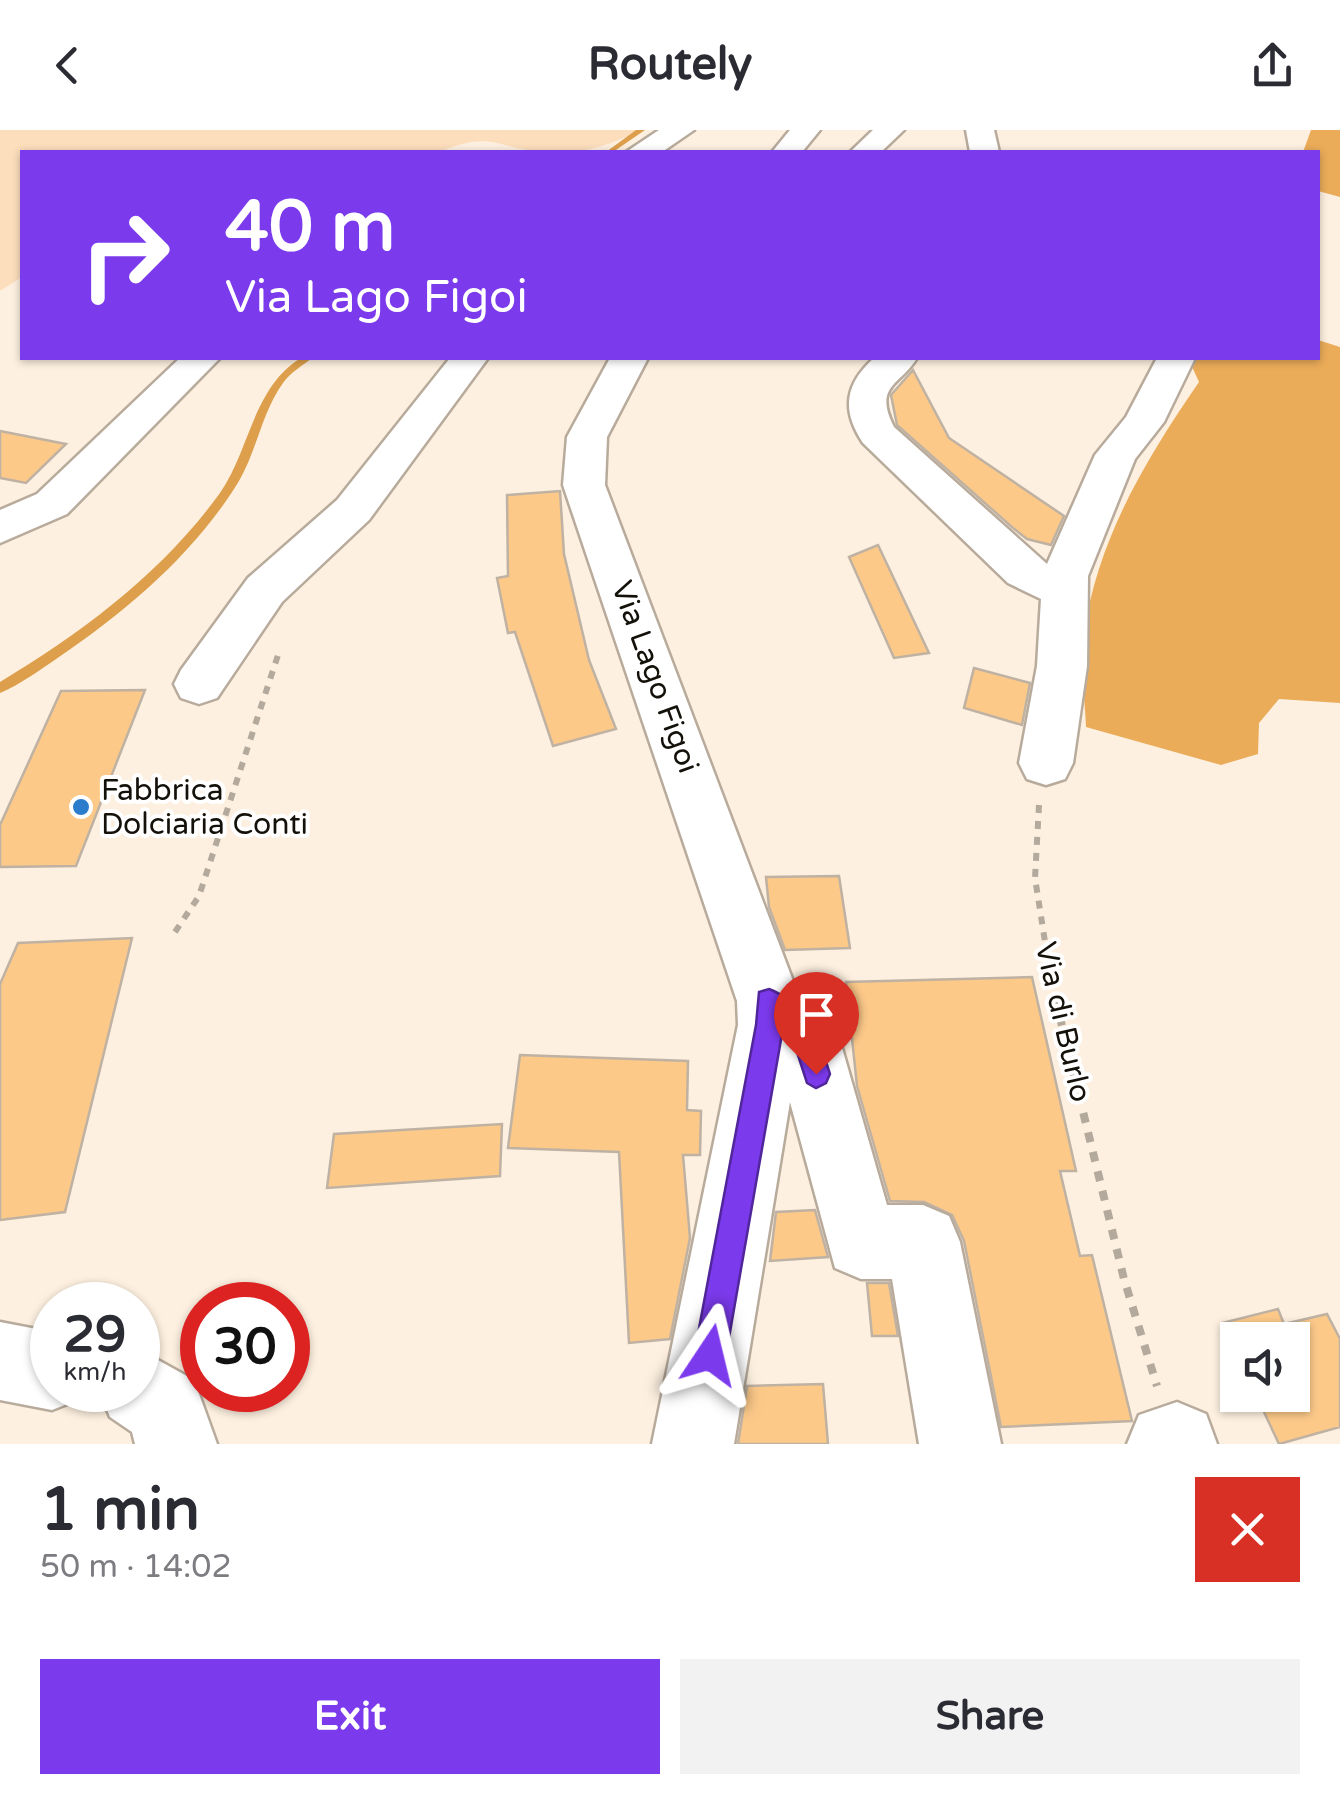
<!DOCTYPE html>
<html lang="en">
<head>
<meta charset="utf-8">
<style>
  :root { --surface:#fff; --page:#f2f2f3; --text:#2b2b33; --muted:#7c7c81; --accent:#7c3aed }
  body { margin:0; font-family:"Varela Round",sans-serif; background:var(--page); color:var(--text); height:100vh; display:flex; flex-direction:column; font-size:38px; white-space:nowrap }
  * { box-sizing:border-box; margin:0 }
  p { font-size:32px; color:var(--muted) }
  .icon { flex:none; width:55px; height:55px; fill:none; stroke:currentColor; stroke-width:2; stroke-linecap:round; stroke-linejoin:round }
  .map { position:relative; height:1314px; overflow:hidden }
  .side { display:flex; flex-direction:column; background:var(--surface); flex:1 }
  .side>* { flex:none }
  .banner { position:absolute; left:20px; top:20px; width:1300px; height:210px; border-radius:0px; box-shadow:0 2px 8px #0004; background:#7c3aed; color:#fff; overflow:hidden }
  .fabs { position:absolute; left:1220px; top:1192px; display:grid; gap:20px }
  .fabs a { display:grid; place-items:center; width:90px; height:90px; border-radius:0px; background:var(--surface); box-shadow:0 2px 8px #0004; font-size:50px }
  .speed { position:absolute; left:30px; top:1152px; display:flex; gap:20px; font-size:50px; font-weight:700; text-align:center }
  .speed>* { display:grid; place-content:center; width:130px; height:130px; border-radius:50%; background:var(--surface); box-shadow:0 2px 8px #0004; line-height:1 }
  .speed small { font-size:25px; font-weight:400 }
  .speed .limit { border:15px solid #d22; background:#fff; color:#111 }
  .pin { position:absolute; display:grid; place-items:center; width:85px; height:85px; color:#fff; margin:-102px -42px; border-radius:50% 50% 50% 0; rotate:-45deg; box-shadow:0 0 10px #0007 }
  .pin .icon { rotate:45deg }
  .me { position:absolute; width:110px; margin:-55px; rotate:10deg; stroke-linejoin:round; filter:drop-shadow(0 0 8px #0008) }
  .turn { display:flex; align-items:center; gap:35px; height:210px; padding:0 40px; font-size:45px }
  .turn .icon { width:130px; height:130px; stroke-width:2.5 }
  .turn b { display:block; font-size:70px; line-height:85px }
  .round { display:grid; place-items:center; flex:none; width:105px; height:105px; border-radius:0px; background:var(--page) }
  .overview { display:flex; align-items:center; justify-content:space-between; height:170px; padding:0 40px }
  h1 { font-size:60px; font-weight:700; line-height:75px }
  .cta { display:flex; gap:20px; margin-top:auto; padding:20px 40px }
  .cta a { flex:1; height:115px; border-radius:0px; background:var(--accent); color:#fff; font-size:40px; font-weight:700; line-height:115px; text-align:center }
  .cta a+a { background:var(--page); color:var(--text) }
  header { display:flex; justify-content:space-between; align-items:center; height:130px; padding:0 40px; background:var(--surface); font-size:45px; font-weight:700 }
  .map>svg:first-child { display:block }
</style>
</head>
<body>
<header><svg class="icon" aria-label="back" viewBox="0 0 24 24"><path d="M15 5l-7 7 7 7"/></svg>Routely<svg class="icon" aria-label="share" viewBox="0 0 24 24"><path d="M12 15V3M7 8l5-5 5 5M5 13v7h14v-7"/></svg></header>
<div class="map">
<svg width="1340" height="1314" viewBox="0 0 1340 1314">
  <rect width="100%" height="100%" fill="#fdf0e0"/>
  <path fill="#fcdebc" d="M 0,0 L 641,0 C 610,15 580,26 544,22 C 495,18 492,0 439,22 L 22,22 L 22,147 L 0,161 Z"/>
  <path fill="#ebac59" d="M 1311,0 L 1340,0 L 1340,67 L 1318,61 L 1318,22 L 1303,22 Z
    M 1318,210 L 1340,217 L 1340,573 L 1279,569 L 1259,593 L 1258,624 L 1221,635 L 1086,597 C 1085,567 1079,533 1084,504 C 1097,410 1146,329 1199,252 L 1188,228 L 1318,228 Z"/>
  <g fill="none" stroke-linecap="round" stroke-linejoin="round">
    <path fill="#dd9f4b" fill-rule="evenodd" d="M 636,0 L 645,0 L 613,22 L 606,22 Z
      M 301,228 L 312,228 C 302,236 291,242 283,253 C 262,282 257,320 239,351 C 195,423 128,480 59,527 C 40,540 21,554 0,563 L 0,552 C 83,502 162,443 220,363 C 250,320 253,257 301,228 Z"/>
  </g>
  <path fill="#fcc989" stroke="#bfb2a3" stroke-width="2.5" d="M 913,240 L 949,308 L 1064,386 L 1051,415 L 1027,409 L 1013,398 L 897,295 L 891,265 Z
    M 0,301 L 66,314 L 26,353 L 0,348 Z
    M 560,361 L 564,424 L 589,530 L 616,599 L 553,616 L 515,502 L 508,503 L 497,448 L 508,446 L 507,365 Z
    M 878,415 L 929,523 L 894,528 L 849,427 Z
    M 974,538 L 1030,553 L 1022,595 L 964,578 Z
    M 145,560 L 76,736 L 0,737 L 0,695 L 61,561 Z
    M 839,746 L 850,818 L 785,820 L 769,777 L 766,747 Z
    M 132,808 L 65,1082 L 0,1090 L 0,854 L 18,813 Z
    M 1032,847 L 1076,1041 L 1060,1041 L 1080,1126 L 1092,1125 L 1132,1291 L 1001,1297 L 964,1111 L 952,1085 L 924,1072 L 890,1071 L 857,956 L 846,852 Z
    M 520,925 L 688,931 L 687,980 L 701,981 L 700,1025 L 683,1025 L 690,1108 L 670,1209 L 629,1213 L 619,1022 L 508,1018 Z
    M 502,994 L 500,1046 L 327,1058 L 334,1004 Z
    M 815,1080 L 828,1127 L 770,1131 L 776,1082 Z
    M 867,1153 L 889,1153 L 898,1206 L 872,1206 Z
    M 1278,1179 L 1284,1194 L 1327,1184 L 1340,1209 L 1340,1297 L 1279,1314 L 1256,1265 L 1292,1265 L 1292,1210 L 1238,1210 L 1238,1225 L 1222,1193 Z
    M 823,1254 L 828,1314 L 738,1314 L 747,1256 Z"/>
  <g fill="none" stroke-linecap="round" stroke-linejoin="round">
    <g stroke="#b8ab9c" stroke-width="5">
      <path id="minor" d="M 659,0 L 694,0 L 662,22 L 626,22 Z
        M 790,0 L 820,0 L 802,22 L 772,22 Z
        M 873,0 L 904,0 L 881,22 L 850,22 Z
        M 966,0 L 994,0 L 999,22 L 970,22 Z
        M 180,228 L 220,228 L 67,384 L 0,413 L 0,380 L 37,364 Z
        M 450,228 L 488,228 L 369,390 L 282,472 L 217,568 L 199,574 L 181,568 L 174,554 L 181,540 L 248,448 L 337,370 Z
        M 610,228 L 648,228 L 607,307 L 605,355 L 793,851 L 830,888 L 840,911 L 887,1075 L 923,1075 L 949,1086 L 960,1112 L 1001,1314 L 919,1314 L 892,1149 L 861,1149 L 835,1138 L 790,972 L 734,1314 L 652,1314 L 738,895 L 737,871 L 563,355 L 567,307 Z
        M 874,228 L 917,228 C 900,256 873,255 894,297 L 1047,434 L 1095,325 L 1126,287 L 1157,228 L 1195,228 L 1164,292 L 1135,329 L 1088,446 L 1087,536 L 1073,633 L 1065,649 L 1046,655 L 1027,649 L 1019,633 L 1037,536 L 1041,469 L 1008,453 L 863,313 C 841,280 845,254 874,228 Z
        M 0,1192 L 52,1202 L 52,1260 L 83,1260 L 80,1269 L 52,1280 L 0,1270 Z
        M 138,1219 L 194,1250 L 217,1314 L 135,1314 L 132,1302 L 110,1287 L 99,1260 L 138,1260 Z
        M 1177,1272 L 1206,1284 L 1217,1314 L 1127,1314 L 1139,1285 Z"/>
    </g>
    <path stroke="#b3a99c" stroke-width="6" stroke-dasharray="8 8" stroke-linecap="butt" d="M 1039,675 L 1035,748 L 1051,850
      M 175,802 L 199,766 L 279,522"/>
    <path stroke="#b3a99c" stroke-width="8" stroke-dasharray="10 10" stroke-linecap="butt" d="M 1050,847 L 1124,1149 L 1157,1256"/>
    <use href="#minor" fill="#fff" fill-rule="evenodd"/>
  </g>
  <path fill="#7c3aed" stroke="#51269a" stroke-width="2.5" d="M 769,859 C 804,872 820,911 830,944 L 826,953 L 816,958 L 807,953 L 796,919 L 782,904 L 726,1225 L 721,1237 L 710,1241 L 699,1237 L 694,1225 L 756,895 L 759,862 Z"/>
  <circle fill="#2b7ccb" stroke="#fff" stroke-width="4" cx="81" cy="677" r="10"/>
  <g text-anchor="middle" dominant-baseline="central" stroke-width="8" stroke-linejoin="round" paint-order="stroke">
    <g font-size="30" fill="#14100a" stroke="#fff">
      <text transform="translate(655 547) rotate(70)">Via Lago Figoi</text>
      <text transform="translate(1063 892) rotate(77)">Via di Burlo</text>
    </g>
    <g font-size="30" fill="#14100a" stroke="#fff" text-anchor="start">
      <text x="101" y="660">Fabbrica<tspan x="101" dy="34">Dolciaria Conti</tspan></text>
    </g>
  </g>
</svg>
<div class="fabs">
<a><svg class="icon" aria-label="sound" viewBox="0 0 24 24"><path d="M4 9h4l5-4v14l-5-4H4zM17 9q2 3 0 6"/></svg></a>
</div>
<div class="speed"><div>29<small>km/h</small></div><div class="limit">30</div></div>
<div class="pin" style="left:816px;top:944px;background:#d93025"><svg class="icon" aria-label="arrive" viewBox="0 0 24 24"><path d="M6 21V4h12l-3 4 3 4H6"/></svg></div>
<svg class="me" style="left:710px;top:1225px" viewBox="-20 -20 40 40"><path d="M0-17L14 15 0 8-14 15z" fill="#7c3aed" stroke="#fff" stroke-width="4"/></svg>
<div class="banner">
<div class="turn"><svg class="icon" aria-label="right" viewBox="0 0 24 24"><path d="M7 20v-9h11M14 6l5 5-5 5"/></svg><div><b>40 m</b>Via Lago Figoi</div></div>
</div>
</div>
<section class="side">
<div class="overview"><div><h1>1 min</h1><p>50 m · 14:02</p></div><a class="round" style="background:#d93025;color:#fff"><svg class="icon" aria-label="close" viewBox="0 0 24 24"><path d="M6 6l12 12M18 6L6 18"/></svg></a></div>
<div class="cta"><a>Exit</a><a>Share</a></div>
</section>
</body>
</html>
